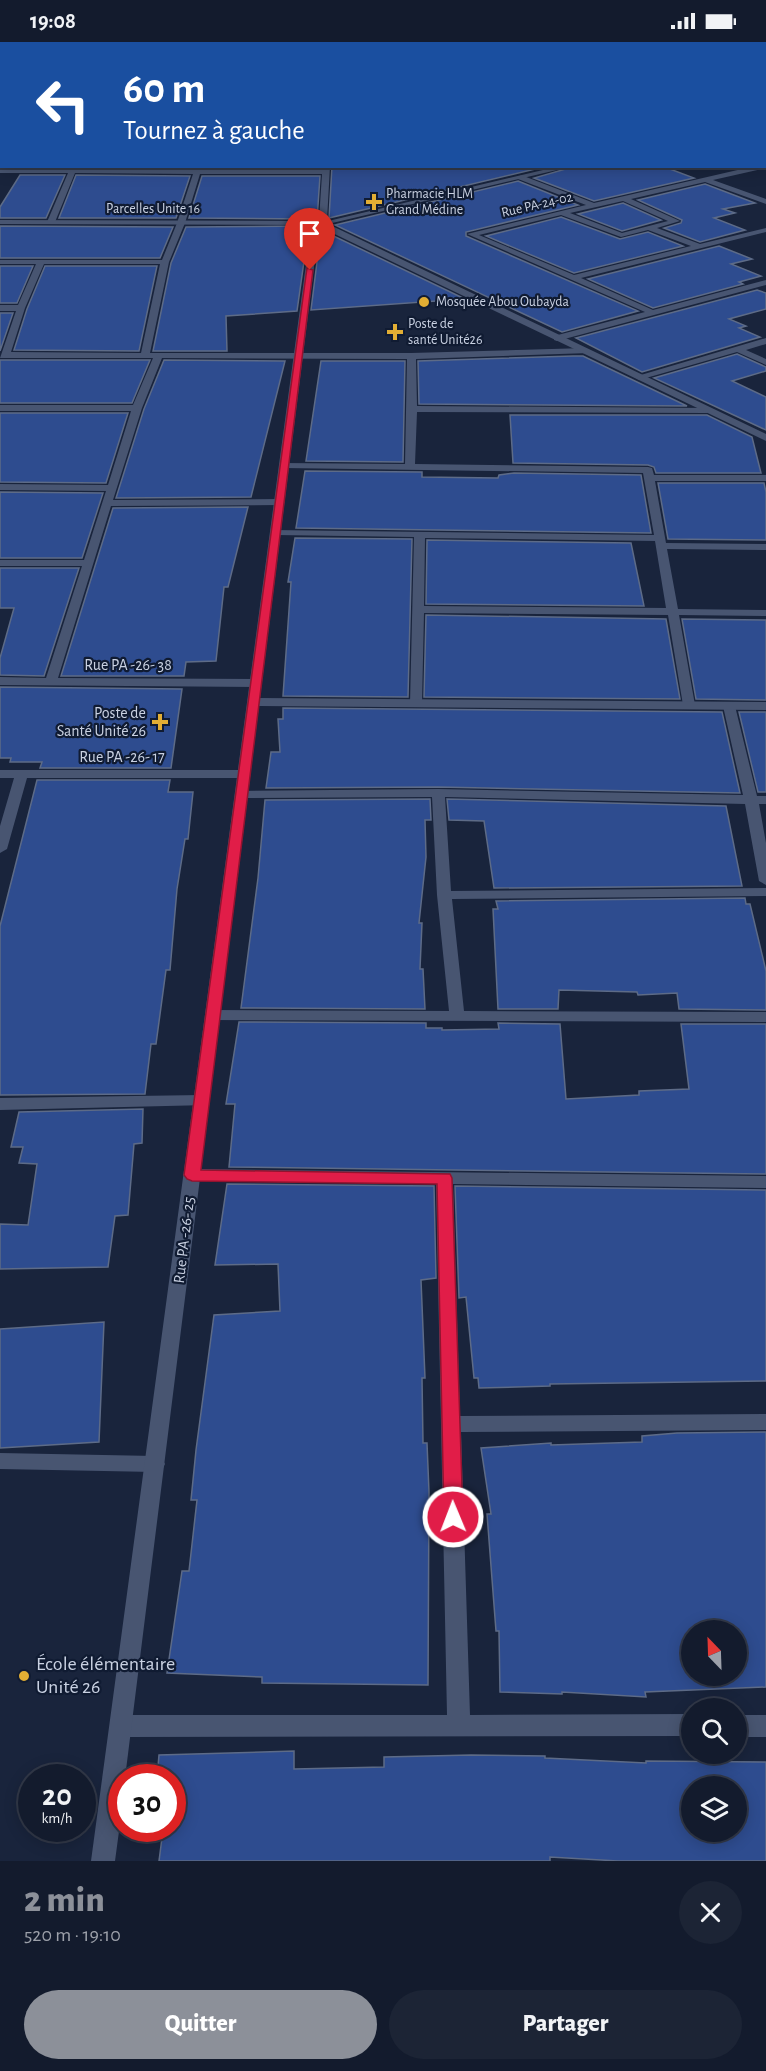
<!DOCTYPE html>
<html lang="fr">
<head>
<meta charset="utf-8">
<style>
  :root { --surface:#131b2d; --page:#1c2435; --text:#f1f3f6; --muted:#9da1aa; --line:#323949; --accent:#8c9099 }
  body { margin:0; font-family:"Alegreya Sans",sans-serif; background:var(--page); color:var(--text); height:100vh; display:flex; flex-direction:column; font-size:22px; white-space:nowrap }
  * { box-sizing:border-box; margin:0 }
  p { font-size:20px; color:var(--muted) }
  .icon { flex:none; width:33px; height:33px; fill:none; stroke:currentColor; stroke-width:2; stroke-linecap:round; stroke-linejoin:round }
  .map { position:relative; height:1819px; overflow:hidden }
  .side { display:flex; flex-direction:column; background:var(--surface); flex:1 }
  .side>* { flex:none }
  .guide { position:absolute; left:0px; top:0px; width:766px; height:126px; box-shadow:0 3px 15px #0003,0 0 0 2px var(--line); background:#1a4fa0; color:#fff; overflow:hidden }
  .needle { width:39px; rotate:337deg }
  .fabs { position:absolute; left:681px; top:1578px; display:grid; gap:12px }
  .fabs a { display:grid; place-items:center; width:66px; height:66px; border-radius:50%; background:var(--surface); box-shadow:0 3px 15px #0003,0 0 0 2px var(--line); font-size:30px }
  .speed { position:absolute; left:18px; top:1722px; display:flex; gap:12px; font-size:30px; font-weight:700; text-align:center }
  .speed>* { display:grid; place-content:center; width:78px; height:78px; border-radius:50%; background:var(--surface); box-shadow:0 3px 15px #0003,0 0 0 2px var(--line); line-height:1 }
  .speed small { font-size:15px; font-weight:400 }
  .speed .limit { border:9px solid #d22; background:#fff; color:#111 }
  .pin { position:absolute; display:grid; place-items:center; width:51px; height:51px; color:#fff; margin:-62px -26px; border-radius:50% 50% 50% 0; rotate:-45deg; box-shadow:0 0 6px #0007 }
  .pin .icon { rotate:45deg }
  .me { position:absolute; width:66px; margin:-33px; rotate:359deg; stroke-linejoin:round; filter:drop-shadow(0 0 4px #0008) }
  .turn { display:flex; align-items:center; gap:21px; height:126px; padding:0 24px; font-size:27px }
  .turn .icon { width:78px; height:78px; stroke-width:2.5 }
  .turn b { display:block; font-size:42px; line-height:51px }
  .round { display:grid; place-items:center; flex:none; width:63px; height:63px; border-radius:32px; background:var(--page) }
  .head { display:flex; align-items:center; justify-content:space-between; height:102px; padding:0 24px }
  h1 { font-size:36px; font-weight:800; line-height:45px; color:var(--accent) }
  .button { display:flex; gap:12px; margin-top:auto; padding:12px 24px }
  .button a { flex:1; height:69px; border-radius:36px; background:var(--accent); color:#fff; font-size:24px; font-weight:800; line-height:69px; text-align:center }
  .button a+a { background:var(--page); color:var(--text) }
  .status { display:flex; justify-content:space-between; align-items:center; height:42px; padding:0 30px; background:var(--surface); direction:ltr }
  .status svg { height:16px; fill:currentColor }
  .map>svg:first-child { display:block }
</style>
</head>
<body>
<div class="status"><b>19:08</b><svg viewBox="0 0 49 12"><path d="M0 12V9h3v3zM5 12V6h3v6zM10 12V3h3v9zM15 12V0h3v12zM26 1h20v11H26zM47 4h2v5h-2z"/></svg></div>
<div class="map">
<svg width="766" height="1819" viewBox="0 0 766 1819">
  <rect width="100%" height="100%" fill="#19243c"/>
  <path fill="#2e4c8f" stroke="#5d6b87" stroke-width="1.5" fill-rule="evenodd" d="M 80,124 L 320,124 L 320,126 L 80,125 Z
    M 332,124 L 548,124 L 329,176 Z
    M 576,124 L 662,124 L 694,136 L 594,159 L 534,136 Z
    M 20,133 L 65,133 L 46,176 L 0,176 L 0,165 Z
    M 76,133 L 190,134 L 176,176 L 59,176 Z
    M 202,134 L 320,134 L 317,178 L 320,183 L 312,182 L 306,177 L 189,176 Z
    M 518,139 L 578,163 L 466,190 L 466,194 L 638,269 L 562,290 L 335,183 Z
    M 705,142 L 755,161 L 723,167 L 735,171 L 714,176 L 745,188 L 700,200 L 664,186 L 681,181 L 682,178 L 638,158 Z
    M 623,161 L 661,178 L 622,189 L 578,172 Z
    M 561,175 L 620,197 L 648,190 L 683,204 L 574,231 L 486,194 Z
    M 0,184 L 173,185 L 160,216 L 0,216 Z
    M 309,184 L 297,269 L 226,274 L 227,309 L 153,309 L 171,221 L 186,185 Z
    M 321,188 L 465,257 L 311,268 Z
    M 719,204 L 752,217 L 731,222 L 761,234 L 739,240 L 743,242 L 653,266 L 588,237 Z
    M 0,224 L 33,224 L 17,261 L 0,261 Z
    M 45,224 L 157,224 L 139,309 L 14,308 L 27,267 Z
    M 757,248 L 766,251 L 766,267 L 729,277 L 746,284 L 739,286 L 760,295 L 642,330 L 576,296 Z
    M 0,271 L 13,271 L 0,309 Z
    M 737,312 L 766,325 L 766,329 L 732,339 L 766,355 L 766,388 L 654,336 Z
    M 573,314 L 583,314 L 687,364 L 419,362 L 418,319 Z
    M 0,318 L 150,318 L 132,361 L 0,361 Z
    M 164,318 L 285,319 L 251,455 L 116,456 L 144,367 Z
    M 321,319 L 405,319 L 403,420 L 306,419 Z
    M 0,371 L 128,371 L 106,441 L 0,440 Z
    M 510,373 L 707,373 L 752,395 L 761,431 L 656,431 L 654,425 L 648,423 L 513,421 Z
    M 305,429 L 422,430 L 422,435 L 498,436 L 499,433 L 514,431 L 641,433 L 651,491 L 296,486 Z
    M 658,441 L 764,441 L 766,450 L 766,498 L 668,497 Z
    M 0,450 L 103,451 L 82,516 L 0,516 Z
    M 248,465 L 228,545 L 224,545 L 216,619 L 186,620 L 184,634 L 61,634 L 113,466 Z
    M 295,496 L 412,497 L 408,655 L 283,654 L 291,540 L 288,540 Z
    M 427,498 L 631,501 L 644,564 L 426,562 Z
    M 0,526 L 79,526 L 44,634 L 0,633 L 0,616 L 14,566 L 0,566 Z
    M 426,573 L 666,577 L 680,657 L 424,655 Z
    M 682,577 L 766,578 L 766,658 L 696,657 Z
    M 0,645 L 182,647 L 171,726 L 40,726 L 42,720 L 10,720 L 11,716 L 0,716 Z
    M 283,666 L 722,670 L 740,751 L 438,745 L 266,746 L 271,710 L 280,710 L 278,677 L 283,677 Z
    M 739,670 L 766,670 L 766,750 L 758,750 Z
    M 37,738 L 170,738 L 168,750 L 193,750 L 188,797 L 185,797 L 177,847 L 170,928 L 166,928 L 156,1002 L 151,1002 L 145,1052 L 0,1053 L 0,884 Z
    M 430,757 L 431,778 L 425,778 L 426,815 L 419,881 L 422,881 L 420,927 L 423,927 L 425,967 L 241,966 L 258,836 L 265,758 Z
    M 447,757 L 726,764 L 742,844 L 494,846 L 484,779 L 449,778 Z
    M 745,856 L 746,862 L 750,862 L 766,929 L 766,968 L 679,967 L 677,951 L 638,953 L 637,950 L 559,948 L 558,967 L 498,967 L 493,867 L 498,867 L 496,859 Z
    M 239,980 L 426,981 L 426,986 L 442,986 L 442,988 L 499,987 L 498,981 L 560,982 L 566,1057 L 639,1053 L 639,1049 L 689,1047 L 681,982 L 766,982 L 766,1132 L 229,1125 L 235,1062 L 226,1062 Z
    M 143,1067 L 142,1101 L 134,1102 L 128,1173 L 115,1174 L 108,1225 L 0,1227 L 0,1182 L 28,1183 L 37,1122 L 19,1121 L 23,1105 L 11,1105 L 19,1070 Z
    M 227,1142 L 434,1144 L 436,1236 L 421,1238 L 425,1336 L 422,1336 L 423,1401 L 427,1401 L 429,1450 L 428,1643 L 262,1641 L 262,1635 L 167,1631 L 182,1529 L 189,1529 L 197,1458 L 191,1458 L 196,1408 L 214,1273 L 280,1269 L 278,1222 L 215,1223 Z
    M 455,1144 L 766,1148 L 766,1339 L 550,1342 L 550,1344 L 479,1346 L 478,1336 L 474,1336 L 466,1255 L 459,1256 Z
    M 104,1280 L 99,1400 L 0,1406 L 0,1287 Z
    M 766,1390 L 766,1645 L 645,1650 L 646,1655 L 562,1650 L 562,1652 L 500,1650 L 499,1589 L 496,1589 L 487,1472 L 491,1472 L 481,1406 L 551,1401 L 551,1403 L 642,1400 L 642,1394 L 677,1391 ZM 692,1588 L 736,1588 L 736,1634 L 692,1634 Z
    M 294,1709 L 294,1727 L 384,1725 L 384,1715 L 471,1713 L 545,1714 L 545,1716 L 646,1721 L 646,1719 L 766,1720 L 766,1819 L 618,1819 L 550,1815 L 550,1819 L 159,1819 L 163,1788 L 153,1786 L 172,1786 L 172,1736 L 157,1736 L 159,1713 ZM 692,1744 L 736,1744 L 736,1790 L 692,1790 Z"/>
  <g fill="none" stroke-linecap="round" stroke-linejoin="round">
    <path fill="#485571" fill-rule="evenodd" d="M 58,0 L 64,0 L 57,2 Z
      M 335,0 L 341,0 L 341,2 L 335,2 Z
      M 398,0 L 408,2 L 399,2 Z
      M 509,0 L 520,2 L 511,2 Z
      M 613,0 L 624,2 L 615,2 Z
      M 709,0 L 720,0 L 705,2 Z
      M 765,34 L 766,34 L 766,38 L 765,38 Z
      M 0,62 L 2,62 L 2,66 L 0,66 Z
      M 0,94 L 2,94 L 0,100 Z
      M 765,95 L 766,95 L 766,100 L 765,100 Z
      M 766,122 L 766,126 L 713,138 L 766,157 L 766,162 L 705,140 L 631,157 L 680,179 L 657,186 L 700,202 L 766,186 L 766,190 L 581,236 L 653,268 L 766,238 L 766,243 L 557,299 L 554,298 L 554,294 L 645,270 L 467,192 L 586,163 L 518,137 L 521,133 L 594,161 L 755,124 L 765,124 ZM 623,159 L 668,179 L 622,191 L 570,171 ZM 561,173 L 621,195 L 648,188 L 691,204 L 574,233 L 479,193 Z
      M 71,124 L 78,124 L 77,127 L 322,128 L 322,124 L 330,124 L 327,178 L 323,180 L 319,178 L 322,132 L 200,132 L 185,181 L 169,220 L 150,311 L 411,311 L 586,306 L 590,309 L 589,311 L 416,317 L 417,364 L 710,366 L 710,370 L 707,371 L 417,370 L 415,422 L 648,425 L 652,426 L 654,433 L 766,433 L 766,439 L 655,439 L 666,501 L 766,502 L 766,508 L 667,507 L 678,567 L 766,568 L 766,574 L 679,573 L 695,663 L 689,667 L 683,663 L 668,573 L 424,571 L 422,661 L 416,665 L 412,664 L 410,661 L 414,495 L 276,493 L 271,490 L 272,488 L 654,493 L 643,431 L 284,426 L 279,423 L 280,421 L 405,422 L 407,317 L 162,316 L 142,366 L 113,458 L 280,457 L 285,460 L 280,463 L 111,464 L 58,636 L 256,637 L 262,641 L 256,645 L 0,643 L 0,635 L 46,636 L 82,524 L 0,524 L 0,518 L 84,518 L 106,449 L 0,448 L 0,442 L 108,443 L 131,369 L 0,369 L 0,363 L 133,363 L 153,316 L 0,316 L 16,269 L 0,269 L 0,263 L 18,263 L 36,222 L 0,222 L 0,218 L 162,218 L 177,181 L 193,132 L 75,131 L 55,180 L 51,182 L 47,180 L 68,131 L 0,131 L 0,127 L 70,127 ZM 44,222 L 160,222 L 141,311 L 11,310 L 25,266 ZM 425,496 L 655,499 L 666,566 L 424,564 Z
      M 766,296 L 766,302 L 746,308 L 766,317 L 766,323 L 737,310 L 639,338 L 634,335 Z
      M 729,660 L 735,664 L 757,754 L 766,754 L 766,762 L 759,762 L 766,801 L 766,843 L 759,839 L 745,762 L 445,755 L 451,849 L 766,846 L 766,854 L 452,857 L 464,969 L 766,970 L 766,980 L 213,978 L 205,973 L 213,968 L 449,969 L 437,853 L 432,755 L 242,756 L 237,755 L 235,752 L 237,749 L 438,747 L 743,753 L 723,664 Z
      M 0,728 L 244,728 L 251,732 L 244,736 L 27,736 L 7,807 L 0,811 L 0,784 L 14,736 L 0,736 Z
      M 202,1053 L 208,1055 L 210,1059 L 208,1063 L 0,1068 L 0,1056 Z
      M 192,1127 L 766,1134 L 766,1146 L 453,1142 L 460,1374 L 766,1372 L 766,1388 L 461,1390 L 470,1673 L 692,1672 L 692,1694 L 121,1695 L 113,1692 L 110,1684 L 113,1676 L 121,1673 L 447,1673 L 436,1142 L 192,1139 L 186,1137 L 183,1133 L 186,1129 Z
      M 0,1411 L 155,1414 L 162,1416 L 165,1422 L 162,1428 L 155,1430 L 0,1427 Z
      M 736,1673 L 766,1673 L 766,1695 L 736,1695 Z"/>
    <path fill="#485571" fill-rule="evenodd" d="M 765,80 L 766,80 L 765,85 Z
      M 560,124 L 574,124 L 328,182 L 324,180 Z
      M 0,178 L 306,179 L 310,181 L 306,183 L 0,182 Z
      M 322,182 L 328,182 L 766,392 L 766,399 L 322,186 Z
      M 315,183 L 319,185 L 260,656 L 766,660 L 766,668 L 259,664 L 125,1736 L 122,1736 L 122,1767 L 115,1819 L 91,1819 L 311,185 Z"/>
  </g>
  <path fill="#e11d48" stroke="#92132f" stroke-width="1.5" d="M 307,226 L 313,228 L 201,1128 L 450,1132 L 452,1136 L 463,1475 L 460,1481 L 453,1483 L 447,1481 L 444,1475 L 437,1142 L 192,1139 L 187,1137 L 184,1133 Z"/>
  <g fill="#e2ae34" stroke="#101b32" stroke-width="2">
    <path d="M371 151h6v6h6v6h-6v6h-6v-6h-6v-6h6z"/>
    <circle cx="424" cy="260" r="6"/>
    <path d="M392 281h6v6h6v6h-6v6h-6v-6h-6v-6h6z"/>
    <path d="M157 671h6v6h6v6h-6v6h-6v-6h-6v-6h6z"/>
    <circle cx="24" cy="1634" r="6"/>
  </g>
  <g text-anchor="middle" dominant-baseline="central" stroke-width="4.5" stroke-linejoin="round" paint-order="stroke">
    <g font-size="14" fill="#c9d1e2" stroke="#101b32" text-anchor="start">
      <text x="386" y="152">Pharmacie HLM<tspan x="386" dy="16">Grand Médine</tspan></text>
      <text x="436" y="260">Mosquée Abou Oubayda</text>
      <text x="408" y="282">Poste de<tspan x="408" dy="16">santé Unité26</tspan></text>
    </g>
    <g font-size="14" fill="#c9d1e2" stroke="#101b32">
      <text transform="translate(537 163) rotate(-13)">Rue PA-24-02</text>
      <text x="153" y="167">Parcelles Unite 16</text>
    </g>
    <g font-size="16" fill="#c9d1e2" stroke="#101b32">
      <text x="128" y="623">Rue PA -26- 38</text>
      <text x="122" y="715">Rue PA -26- 17</text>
      <text transform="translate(184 1198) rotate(-83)">Rue PA -26- 25</text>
    </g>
    <g font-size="16" fill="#c9d1e2" stroke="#101b32" text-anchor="end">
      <text x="146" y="671">Poste de<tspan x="146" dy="18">Santé Unité 26</tspan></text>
    </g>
    <g font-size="20" fill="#c9d1e2" stroke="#101b32" text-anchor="start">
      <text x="36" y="1622">École élémentaire<tspan x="36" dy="23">Unité 26</tspan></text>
    </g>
  </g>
</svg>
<div class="fabs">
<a><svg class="needle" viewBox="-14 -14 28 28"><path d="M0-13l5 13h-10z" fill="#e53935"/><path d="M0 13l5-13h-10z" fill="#9da1aa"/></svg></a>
<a><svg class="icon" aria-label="search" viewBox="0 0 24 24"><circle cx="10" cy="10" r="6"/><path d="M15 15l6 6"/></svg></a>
<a><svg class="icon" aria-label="layers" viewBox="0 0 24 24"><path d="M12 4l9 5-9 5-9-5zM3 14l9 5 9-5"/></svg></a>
</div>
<div class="speed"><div>20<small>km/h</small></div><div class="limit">30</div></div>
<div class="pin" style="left:310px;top:228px;background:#d93025"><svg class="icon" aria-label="arrive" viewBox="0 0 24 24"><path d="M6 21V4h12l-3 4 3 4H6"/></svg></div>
<svg class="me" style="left:453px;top:1475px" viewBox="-20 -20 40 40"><circle r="17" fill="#e11d48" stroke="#fff" stroke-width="3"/><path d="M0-11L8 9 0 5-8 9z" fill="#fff"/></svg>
<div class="guide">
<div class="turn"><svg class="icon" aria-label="left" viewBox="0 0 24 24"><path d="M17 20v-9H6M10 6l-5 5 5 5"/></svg><div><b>60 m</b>Tournez à gauche</div></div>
</div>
</div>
<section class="side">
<div class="head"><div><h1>2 min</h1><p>520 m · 19:10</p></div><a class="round"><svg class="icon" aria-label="close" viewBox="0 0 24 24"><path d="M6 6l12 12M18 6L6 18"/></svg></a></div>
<div class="button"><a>Quitter</a><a>Partager</a></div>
</section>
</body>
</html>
